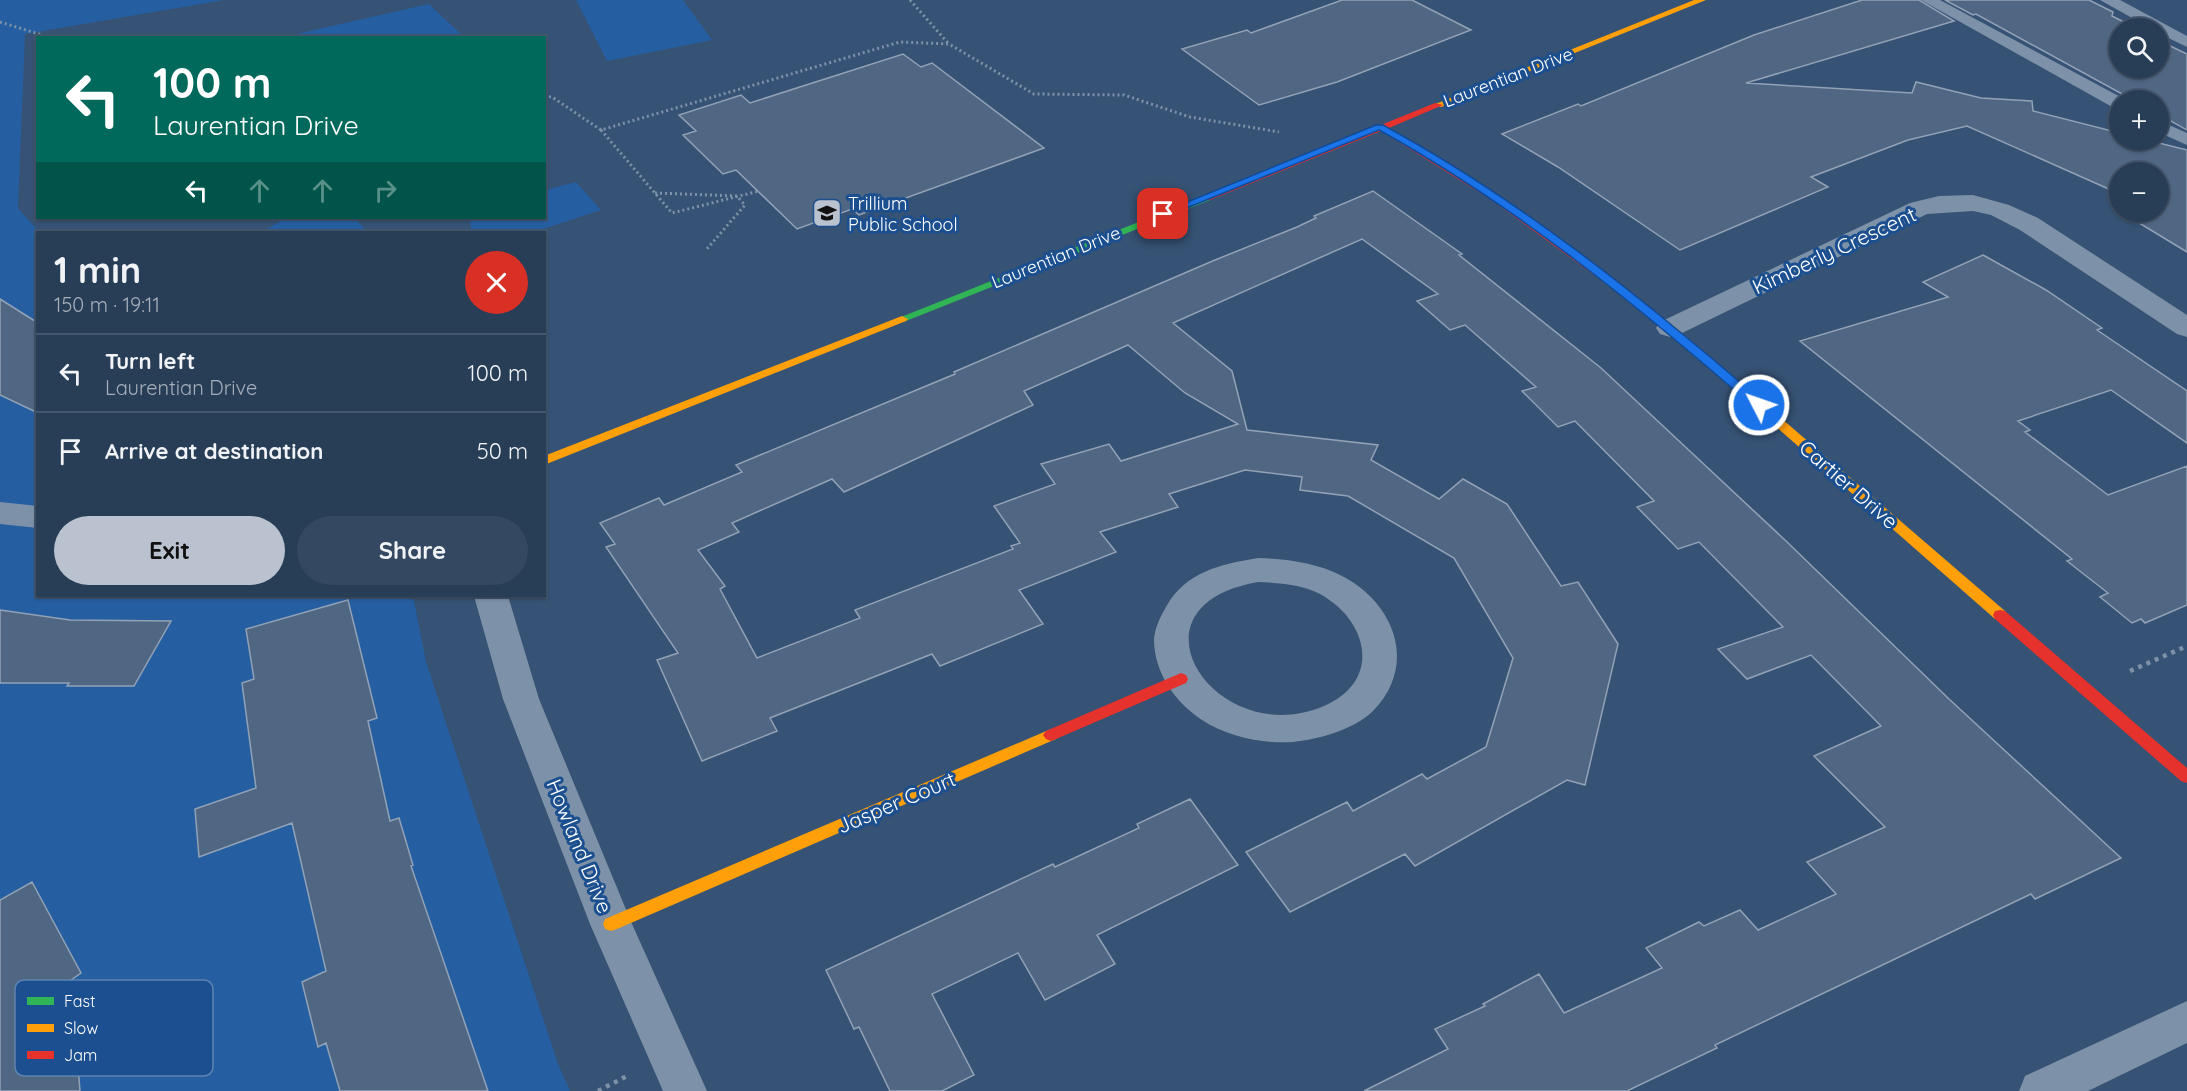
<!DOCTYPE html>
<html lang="en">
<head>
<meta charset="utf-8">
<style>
  :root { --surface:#283e57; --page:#344961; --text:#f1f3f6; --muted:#a5aeba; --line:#44576d; --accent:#b9c2ce }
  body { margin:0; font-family:Quicksand,sans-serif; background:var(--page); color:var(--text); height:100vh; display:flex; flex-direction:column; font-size:22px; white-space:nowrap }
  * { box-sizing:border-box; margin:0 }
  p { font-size:20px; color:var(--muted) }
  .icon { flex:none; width:33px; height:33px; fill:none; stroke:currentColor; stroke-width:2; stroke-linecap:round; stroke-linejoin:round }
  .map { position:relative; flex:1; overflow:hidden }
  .panel { position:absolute; left:36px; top:231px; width:510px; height:366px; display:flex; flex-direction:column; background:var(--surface); border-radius:0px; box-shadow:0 2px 4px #0004,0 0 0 2px var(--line) }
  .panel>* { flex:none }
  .top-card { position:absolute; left:36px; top:36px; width:510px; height:183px; border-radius:0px; box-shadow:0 2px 4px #0004,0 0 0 2px var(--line); background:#00695c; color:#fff; overflow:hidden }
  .buttons { position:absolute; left:2109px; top:18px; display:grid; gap:12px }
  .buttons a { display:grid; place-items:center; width:60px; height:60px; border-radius:50%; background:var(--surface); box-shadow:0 2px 4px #0004,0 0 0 2px var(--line); font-size:30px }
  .pin { position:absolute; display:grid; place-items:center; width:51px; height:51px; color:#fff; margin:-26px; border-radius:12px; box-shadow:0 3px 9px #0006 }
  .me { position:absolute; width:66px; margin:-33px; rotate:311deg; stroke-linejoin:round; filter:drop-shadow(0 0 4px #0008) }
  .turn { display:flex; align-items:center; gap:21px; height:126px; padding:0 18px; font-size:27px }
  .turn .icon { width:78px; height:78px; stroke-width:2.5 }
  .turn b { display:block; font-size:42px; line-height:51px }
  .lanes { display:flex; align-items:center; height:57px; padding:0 18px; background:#0003; justify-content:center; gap:30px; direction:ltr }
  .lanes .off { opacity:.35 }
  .round { display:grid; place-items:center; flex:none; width:63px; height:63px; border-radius:32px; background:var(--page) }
  .headline { display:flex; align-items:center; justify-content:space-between; height:102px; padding:0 18px }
  h1 { font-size:36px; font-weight:700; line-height:45px }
  .action { display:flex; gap:12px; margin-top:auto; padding:12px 18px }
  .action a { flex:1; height:69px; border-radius:36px; background:var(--accent); color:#111; font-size:24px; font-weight:700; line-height:69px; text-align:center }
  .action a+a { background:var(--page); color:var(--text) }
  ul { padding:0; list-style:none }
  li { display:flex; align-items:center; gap:18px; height:78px; padding:0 18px; border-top:2px solid var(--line) }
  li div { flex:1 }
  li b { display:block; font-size:22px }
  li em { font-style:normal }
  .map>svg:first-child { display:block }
</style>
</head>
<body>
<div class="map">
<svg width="2187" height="1091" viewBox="0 0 2187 1091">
  <rect width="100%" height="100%" fill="#365274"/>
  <path fill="#265fa1" d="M 0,0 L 224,0 L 25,34 L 18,208 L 39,232 L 38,232 L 38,596 L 413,596 L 426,662 L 558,1064 L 570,1091 L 0,1091 Z
    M 576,0 L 683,0 L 712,40 L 607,61 Z
    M 429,4 L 464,37 L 283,37 Z
    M 576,182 L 601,210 L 534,232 L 475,232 L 471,230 L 470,218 L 544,218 L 545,190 Z
    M 287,218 L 354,218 L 368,232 L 261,232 Z"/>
  <path fill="#506783" stroke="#92a2b6" stroke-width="1.5" fill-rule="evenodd" d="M 1342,0 L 1412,0 L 1471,30 L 1337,82 L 1259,105 L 1182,49 L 1247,30 L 1251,33 Z
    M 1862,0 L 1919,0 L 1954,21 L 1746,83 L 1912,93 L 1916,82 L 1981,98 L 2032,101 L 2033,111 L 2120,133 L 2120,140 L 2147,140 L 2187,150 L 2187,252 L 2121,212 L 2158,212 L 2158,172 L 2120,172 L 2120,194 L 1967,126 L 1908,140 L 1811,177 L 1828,187 L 1680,250 L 1558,167 L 1502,134 L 1578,104 L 1581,106 L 1754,35 Z
    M 1945,0 L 2089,0 L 2113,12 L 2112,16 L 2136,28 L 2120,28 L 2120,68 L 2158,68 L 2158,40 L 2187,54 L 2187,130 L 2158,114 L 2158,100 L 2133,100 L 1976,14 L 1973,15 Z
    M 903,54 L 921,67 L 932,63 L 1044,148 L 859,215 L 852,209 L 797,229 L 736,170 L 723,174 L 683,135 L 696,131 L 679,115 L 741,95 L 750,103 Z
    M 1373,191 L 1462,254 L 1459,255 L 1601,368 L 1786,541 L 1949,699 L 2121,858 L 2035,899 L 2031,894 L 1715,1045 L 1717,1048 L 1627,1091 L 1364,1091 L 1448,1049 L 1435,1029 L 1485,1006 L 1483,1004 L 1539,974 L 1564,1013 L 1662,968 L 1646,948 L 1699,922 L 1704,926 L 1740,910 L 1758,930 L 1836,894 L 1807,862 L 1885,827 L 1814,756 L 1881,726 L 1811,655 L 1747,679 L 1718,649 L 1783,627 L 1699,542 L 1678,549 L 1637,507 L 1654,501 L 1575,421 L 1558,427 L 1522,391 L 1536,387 L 1465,325 L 1450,330 L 1417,301 L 1438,294 L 1362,239 L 1173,323 L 1232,371 L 1247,430 L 1378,445 L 1371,460 L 1439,499 L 1463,479 L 1507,504 L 1561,586 L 1578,582 L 1618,644 L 1585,785 L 1567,780 L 1415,866 L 1405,854 L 1290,912 L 1246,852 L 1347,802 L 1353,811 L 1422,774 L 1427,779 L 1486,747 L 1513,658 L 1454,558 L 1348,496 L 1300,490 L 1302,477 L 1245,470 L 1169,494 L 1178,507 L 1100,532 L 1116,552 L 1019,590 L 1043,624 L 940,666 L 932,654 L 770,718 L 777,731 L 702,761 L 657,660 L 678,653 L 606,547 L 615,544 L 600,523 L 659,498 L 664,505 L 742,472 L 736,465 L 955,374 L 954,372 L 1215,260 L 1297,227 L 1316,218 L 1314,216 ZM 1128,345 L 1185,393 L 1238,424 L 1121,461 L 1109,444 L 1041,464 L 1055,484 L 994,506 L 1020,543 L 1011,546 L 1013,549 L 855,610 L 860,618 L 757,658 L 720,589 L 725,586 L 698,550 L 739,532 L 732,523 L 832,479 L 844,492 L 1033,405 L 1024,391 Z
    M 1983,255 L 2046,290 L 2102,328 L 2097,330 L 2187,391 L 2187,443 L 2111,390 L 2018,421 L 2030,430 L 2025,432 L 2108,495 L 2187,466 L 2187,605 L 2145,623 L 2141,619 L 2132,623 L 2100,597 L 2108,593 L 2067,561 L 2072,559 L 1800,341 L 1948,297 L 1923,282 Z
    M 0,299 L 38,323 L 38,413 L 0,395 Z
    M 348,600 L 377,718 L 368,721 L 390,821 L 399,818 L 413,865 L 411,866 L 488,1091 L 340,1091 L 326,1043 L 318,1047 L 302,982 L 326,971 L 292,823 L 199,857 L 195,809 L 256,788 L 242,683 L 254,679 L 246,629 Z
    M 0,610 L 70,620 L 171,621 L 134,686 L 67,686 L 69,683 L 0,683 Z
    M 1190,799 L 1238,865 L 1097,935 L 1115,964 L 1045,1000 L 1018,953 L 932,994 L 974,1075 L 942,1091 L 890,1091 L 859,1027 L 854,1029 L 826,970 L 1053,864 L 1055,867 L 1139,828 L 1137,824 Z
    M 32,882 L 81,973 L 71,980 L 80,1091 L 0,1091 L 0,900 Z"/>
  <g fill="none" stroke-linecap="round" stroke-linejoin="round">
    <path stroke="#7d92a8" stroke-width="3" stroke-dasharray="2 3" stroke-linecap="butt" d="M 910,0 L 948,43
      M 0,22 L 52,38
      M 544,96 L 552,97 L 601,130 L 900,42 L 949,44 L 1034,94 L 1124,95 L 1190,117 L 1279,132
      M 601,130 L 672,213 L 759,191
      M 655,193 L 737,196 L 745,205 L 706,250"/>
    <path stroke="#7d92a8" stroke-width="4.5" stroke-dasharray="4 5" stroke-linecap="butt" d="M 2130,671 L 2187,646
      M 598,1091 L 629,1075"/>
    <path fill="#7d92a8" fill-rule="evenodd" d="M 1921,0 L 1940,0 L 2126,100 L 2120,100 L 2120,109 L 2114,108 Z
      M 2100,0 L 2120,0 L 2187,36 L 2187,47 L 2158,33 L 2158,28 L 2150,28 Z
      M 2158,120 L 2187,133 L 2187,145 L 2158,132 Z"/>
    <path fill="#7d92a8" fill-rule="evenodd" d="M 1973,195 L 2009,205 L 2038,218 L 2187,315 L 2187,337 L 2177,334 L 2020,230 L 1991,215 L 1973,211 L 1927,214 L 1680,334 L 1670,337 L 1660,334 L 1656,328 L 1660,322 L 1910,203 L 1939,196 Z
      M 0,502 L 38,506 L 38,528 L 0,524 Z
      M 1258,558 C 1290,559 1326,564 1354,583 C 1399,614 1414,669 1373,711 C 1353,730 1320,739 1293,742 C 1263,744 1228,737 1202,720 C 1175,702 1155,674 1154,641 C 1154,630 1160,617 1166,607 C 1185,572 1221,564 1258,558 ZM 1258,582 C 1279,583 1301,584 1320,594 C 1369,621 1382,681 1324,706 C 1216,752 1118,606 1258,582 Z
      M 474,596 L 508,596 L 539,699 L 632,924 L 707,1091 L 663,1091 L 590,924 L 503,699 Z
      M 2187,1001 L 2187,1043 L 2088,1091 L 2019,1091 L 2025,1076 Z"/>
    <path fill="#30b455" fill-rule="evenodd" d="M 1206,195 L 1210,196 L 1210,200 L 906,321 L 902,322 L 896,319 Z"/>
    <path fill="#ff9f0a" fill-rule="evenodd" d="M 1694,0 L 1706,0 L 1441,107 L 1433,105 Z
      M 1601,272 L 1674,326 L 2005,611 L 2007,615 L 2005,619 L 1995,619 L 1666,330 L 1597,277 L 1597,273 Z
      M 902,316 L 908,319 L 906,321 L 544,465 L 544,456 Z
      M 1051,729 L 1056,731 L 1059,735 L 1056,739 L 617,929 L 611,931 L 605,929 L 603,924 L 605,919 Z"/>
    <path fill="#e5322d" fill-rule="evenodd" d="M 1435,103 L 1443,105 L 1389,128 C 1465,170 1536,220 1605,273 L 1605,277 L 1597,277 L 1490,199 L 1381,131 L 1210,200 L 1202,200 L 1201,198 Z
      M 2000,610 L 2005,611 L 2187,768 L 2187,783 L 2181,781 L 1995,619 L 1993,615 L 1995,611 Z
      M 1181,673 L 1186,675 L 1188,679 L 1186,683 L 1056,739 L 1051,741 L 1046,739 L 1043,735 L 1046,731 Z"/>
  </g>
  <path fill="#1a73e8" stroke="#114b97" stroke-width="1.5" d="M 1376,125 L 1383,125 C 1521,200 1645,300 1764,403 L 1765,405 L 1764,408 L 1755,408 C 1638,306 1516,206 1379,130 L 1167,216 L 1163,217 L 1158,214 Z"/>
  <defs>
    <g id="school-square" transform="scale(1.5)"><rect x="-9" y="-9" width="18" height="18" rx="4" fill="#b9c2ce" stroke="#1b4f8f"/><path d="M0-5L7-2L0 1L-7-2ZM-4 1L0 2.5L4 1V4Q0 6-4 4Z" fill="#111"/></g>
  </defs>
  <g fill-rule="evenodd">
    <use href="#school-square" x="827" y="213"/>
  </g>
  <g text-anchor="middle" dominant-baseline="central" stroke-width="6" stroke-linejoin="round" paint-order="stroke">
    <g font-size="18" fill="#fff" stroke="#1b4f8f">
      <text transform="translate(1508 77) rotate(-21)">Laurentian Drive</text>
      <text transform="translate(1056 257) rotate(-22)">Laurentian Drive</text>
    </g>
    <g font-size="18" fill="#fff" stroke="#1b4f8f" text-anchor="start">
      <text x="848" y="203">Trillium<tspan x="848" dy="21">Public School</tspan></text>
    </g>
    <g font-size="21" fill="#fff" stroke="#1b4f8f">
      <text transform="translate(1834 250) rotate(-25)">Kimberly Crescent</text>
      <text transform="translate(1849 484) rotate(41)">Cartier Drive</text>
      <text transform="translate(896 802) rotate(-23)">Jasper Court</text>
      <text transform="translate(580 846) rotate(68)">Howland Drive</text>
    </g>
  </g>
  <rect x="15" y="980" width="198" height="96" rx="9" fill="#1b4f8f" stroke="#5f84b1" stroke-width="1.5"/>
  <rect x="27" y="997" width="27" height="8" fill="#30b455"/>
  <rect x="27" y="1024" width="27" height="8" fill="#ff9f0a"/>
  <rect x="27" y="1051" width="27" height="8" fill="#e5322d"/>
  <g font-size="16" fill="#fff">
    <text x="64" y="1007">Fast</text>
    <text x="64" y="1034">Slow</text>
    <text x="64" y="1061">Jam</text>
  </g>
</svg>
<div class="buttons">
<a><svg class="icon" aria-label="search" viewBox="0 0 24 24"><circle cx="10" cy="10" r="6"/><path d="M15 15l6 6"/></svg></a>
<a>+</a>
<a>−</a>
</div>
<div class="pin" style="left:1163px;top:214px;background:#d93025"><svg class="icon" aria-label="arrive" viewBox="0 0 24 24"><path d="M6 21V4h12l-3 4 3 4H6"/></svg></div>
<svg class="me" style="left:1759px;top:405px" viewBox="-20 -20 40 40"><circle r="17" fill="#1a73e8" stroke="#fff" stroke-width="3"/><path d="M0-11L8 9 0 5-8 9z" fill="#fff"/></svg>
<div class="top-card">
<div class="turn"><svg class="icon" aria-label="left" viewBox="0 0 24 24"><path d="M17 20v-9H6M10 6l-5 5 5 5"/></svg><div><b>100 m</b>Laurentian Drive</div></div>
<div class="lanes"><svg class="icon" aria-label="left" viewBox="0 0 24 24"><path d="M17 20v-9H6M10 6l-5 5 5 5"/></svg><svg class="icon off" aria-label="ahead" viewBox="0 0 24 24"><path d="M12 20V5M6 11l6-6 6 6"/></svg><svg class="icon off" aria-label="ahead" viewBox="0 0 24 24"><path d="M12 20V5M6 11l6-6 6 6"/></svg><svg class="icon off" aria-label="right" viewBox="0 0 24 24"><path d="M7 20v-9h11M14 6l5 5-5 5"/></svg></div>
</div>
<section class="panel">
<div class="headline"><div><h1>1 min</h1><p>150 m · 19:11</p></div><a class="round" style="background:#d93025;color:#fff"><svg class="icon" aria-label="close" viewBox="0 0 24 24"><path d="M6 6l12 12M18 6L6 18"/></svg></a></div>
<ul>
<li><svg class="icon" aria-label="left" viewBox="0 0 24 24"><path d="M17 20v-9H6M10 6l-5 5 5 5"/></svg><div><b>Turn left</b><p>Laurentian Drive</p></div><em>100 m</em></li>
<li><svg class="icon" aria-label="arrive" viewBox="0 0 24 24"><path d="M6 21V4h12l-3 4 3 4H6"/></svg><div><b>Arrive at destination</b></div><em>50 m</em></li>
</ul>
<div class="action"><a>Exit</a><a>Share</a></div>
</section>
</div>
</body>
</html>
